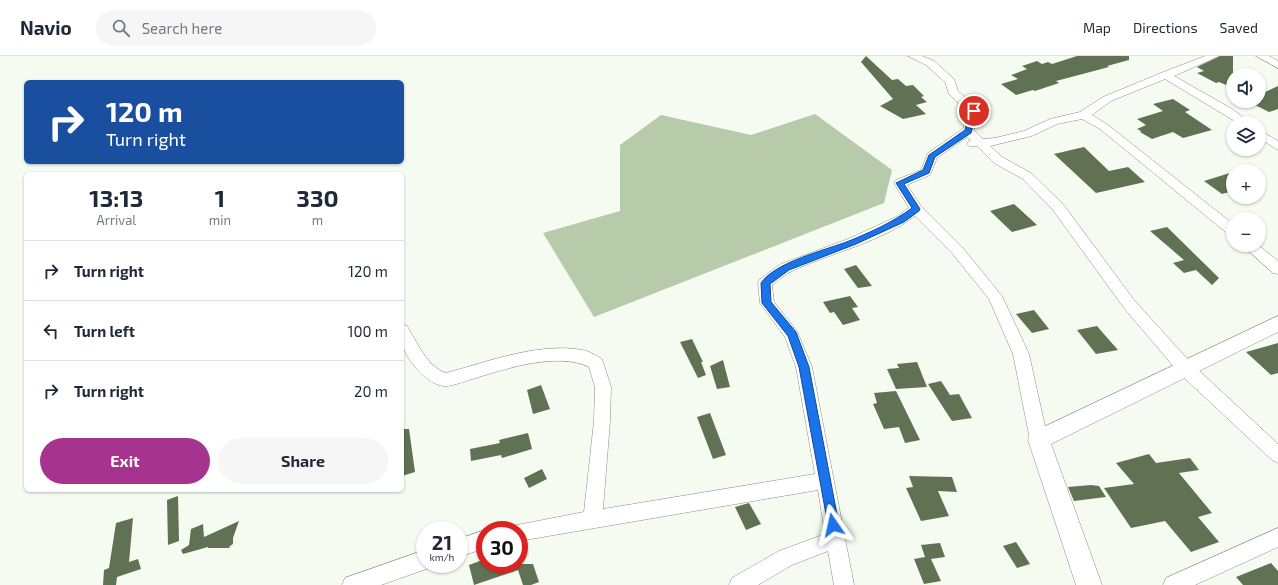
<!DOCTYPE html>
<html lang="en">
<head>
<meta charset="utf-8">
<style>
  :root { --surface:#fff; --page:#f6f6f7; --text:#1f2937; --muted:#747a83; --line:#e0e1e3; --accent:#a6348f }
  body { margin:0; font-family:"Exo 2",sans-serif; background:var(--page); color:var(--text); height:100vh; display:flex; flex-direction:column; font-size:15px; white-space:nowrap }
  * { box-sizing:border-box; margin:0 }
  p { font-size:13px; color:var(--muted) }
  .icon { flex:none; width:22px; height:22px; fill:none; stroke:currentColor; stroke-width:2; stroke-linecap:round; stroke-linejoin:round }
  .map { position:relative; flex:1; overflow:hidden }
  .panel { position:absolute; left:24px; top:116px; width:380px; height:320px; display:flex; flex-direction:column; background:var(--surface); border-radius:6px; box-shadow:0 1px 3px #0004 }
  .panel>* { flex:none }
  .banner { position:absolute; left:24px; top:24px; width:380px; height:84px; border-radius:6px; box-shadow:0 1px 3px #0004; background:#1a4fa0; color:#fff; overflow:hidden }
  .buttons { position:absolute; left:1226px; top:12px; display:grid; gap:8px }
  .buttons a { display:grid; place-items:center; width:40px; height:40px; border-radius:50%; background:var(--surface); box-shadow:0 1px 3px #0004; font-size:20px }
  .speed { position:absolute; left:416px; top:465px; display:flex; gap:8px; font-size:20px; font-weight:700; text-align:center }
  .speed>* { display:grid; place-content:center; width:52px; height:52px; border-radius:50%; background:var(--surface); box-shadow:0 1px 3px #0004; line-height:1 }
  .speed small { font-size:10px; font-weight:400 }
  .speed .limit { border:6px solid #d22; background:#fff; color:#111 }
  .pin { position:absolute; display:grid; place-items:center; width:34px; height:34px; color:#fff; margin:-17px; border:2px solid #fff; border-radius:50%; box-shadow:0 1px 4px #0007 }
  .me { position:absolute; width:44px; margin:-22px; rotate:349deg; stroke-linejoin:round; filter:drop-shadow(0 0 3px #0008) }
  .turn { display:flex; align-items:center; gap:14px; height:84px; padding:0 16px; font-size:18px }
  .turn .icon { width:52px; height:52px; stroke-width:2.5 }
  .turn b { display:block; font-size:28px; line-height:34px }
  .eta { display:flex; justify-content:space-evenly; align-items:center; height:68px; text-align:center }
  .eta b { font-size:24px; font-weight:700; line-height:28px }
  .cta { display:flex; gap:8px; margin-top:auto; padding:8px 16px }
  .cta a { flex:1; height:46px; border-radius:24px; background:var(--accent); color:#fff; font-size:16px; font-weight:700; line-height:46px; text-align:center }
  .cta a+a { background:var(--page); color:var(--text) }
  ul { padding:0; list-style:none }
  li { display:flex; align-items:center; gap:12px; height:60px; padding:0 16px; border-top:1px solid var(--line) }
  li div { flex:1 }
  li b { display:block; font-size:15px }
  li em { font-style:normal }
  header { display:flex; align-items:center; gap:24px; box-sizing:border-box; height:56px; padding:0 20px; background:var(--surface); border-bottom:1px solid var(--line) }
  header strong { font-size:19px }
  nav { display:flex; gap:22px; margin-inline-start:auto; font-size:14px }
  .search { width:280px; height:36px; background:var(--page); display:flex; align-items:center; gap:10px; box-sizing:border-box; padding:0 14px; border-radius:22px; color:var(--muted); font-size:15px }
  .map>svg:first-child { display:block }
</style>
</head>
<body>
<header>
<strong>Navio</strong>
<div class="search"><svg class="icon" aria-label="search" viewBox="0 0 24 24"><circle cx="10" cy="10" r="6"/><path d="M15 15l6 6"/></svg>Search here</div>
<nav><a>Map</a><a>Directions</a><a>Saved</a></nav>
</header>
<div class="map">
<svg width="1278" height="529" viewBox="0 0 1278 529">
  <rect width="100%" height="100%" fill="#f5fbf1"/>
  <path fill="#b7caa9" d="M 815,58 L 892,114 L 884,147 L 594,261 L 543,177 L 620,155 L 620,89 L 661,59 L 751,79 Z"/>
  <path fill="#617254" d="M 866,0 L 892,24 L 898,23 L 906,30 L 913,29 L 924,40 L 921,41 L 927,46 L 916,49 L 926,58 L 903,63 L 880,50 L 893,43 L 861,6 Z
    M 1077,0 L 1129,0 L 1129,4 L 1107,10 L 1109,11 L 1056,25 L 1059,27 L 1035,35 L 1033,34 L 1016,39 L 1001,28 L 1018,23 L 1011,19 L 1027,13 L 1022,10 L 1037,5 L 1042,8 L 1048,6 L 1052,8 Z
    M 1220,0 L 1233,0 L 1233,32 L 1219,26 L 1216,27 L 1197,17 L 1204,15 L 1197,11 Z
    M 1278,30 L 1278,53 L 1269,56 L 1253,48 L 1259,46 L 1259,39 Z
    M 1173,43 L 1190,54 L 1185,56 L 1212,74 L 1183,82 L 1173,76 L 1152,83 L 1140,76 L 1141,75 L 1137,73 L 1146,69 L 1137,63 L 1163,55 L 1153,48 Z
    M 1084,91 L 1109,115 L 1128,111 L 1145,126 L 1096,137 L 1054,98 Z
    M 1233,116 L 1233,135 L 1222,138 L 1204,125 Z
    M 1014,148 L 1037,169 L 1012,176 L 990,155 Z
    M 1167,171 L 1219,222 L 1212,229 L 1196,214 L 1184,217 L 1173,207 L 1184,204 L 1150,175 Z
    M 856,209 L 872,230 L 858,232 L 844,213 Z
    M 850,240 L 858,251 L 852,252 L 860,264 L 843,269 L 834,256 L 830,257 L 823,246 Z
    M 1034,254 L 1049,273 L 1032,277 L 1016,258 Z
    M 1097,270 L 1103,277 L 1118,294 L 1096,298 L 1077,274 Z
    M 692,283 L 703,306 L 701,306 L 706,319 L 698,322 L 680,286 Z
    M 1278,287 L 1278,317 L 1271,319 L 1246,296 Z
    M 723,304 L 730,331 L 717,333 L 710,310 Z
    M 917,306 L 927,331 L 896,333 L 887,313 L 899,312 L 897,308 Z
    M 941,325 L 950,339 L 959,338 L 972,362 L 952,365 L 928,328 Z
    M 541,329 L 550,353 L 533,358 L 527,334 Z
    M 896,335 L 920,384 L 905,387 L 899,371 L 884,373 L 873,348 L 877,347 L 874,337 Z
    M 710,357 L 726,399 L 713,403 L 697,361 Z
    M 402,373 L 409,373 L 415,416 L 402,420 Z
    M 528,377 L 532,393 L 502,402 L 501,399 L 471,405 L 470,393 L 500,387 L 499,384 Z
    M 1149,398 L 1156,407 L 1190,402 L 1199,414 L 1179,417 L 1212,457 L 1198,461 L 1219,486 L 1191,496 L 1165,465 L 1131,472 L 1104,432 L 1134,428 L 1116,407 Z
    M 542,413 L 547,423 L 529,432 L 524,422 Z
    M 909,420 L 952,421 L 957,436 L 938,435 L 949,460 L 921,465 L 906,432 L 913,431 Z
    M 1091,429 L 1099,430 L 1106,441 L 1074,445 L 1068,431 Z
    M 178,440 L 179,485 L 168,489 L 167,444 Z
    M 749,447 L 761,468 L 746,474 L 735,451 Z
    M 133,462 L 129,506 L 138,503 L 141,513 L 117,521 L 116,529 L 103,529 L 104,514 L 109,512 L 116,467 Z
    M 239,465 L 233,482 L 233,488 L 230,490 L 229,492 L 208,492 L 208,491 L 183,498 L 181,494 L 189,489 L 191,473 L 203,468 L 204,481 Z
    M 1016,486 L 1030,508 L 1017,512 L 1003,490 Z
    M 940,487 L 945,501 L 931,503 L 941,525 L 924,528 L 914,503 L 925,501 L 921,489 Z
    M 485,503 L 485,508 L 533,508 L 539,526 L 531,529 L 523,529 L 518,514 L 474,529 L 469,509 Z
    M 1271,507 L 1278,515 L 1278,529 L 1243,529 L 1236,521 Z"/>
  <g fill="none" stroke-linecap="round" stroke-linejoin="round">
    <g stroke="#8a8f86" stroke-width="1">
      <path id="minor" d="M 908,0 L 922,0 L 934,5 L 954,23 L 958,35 L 980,55 L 974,74 L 983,83 L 995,82 L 1024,75 L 1050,63 L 1080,56 L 1103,41 L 1161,17 L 1205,0 L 1219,0 L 1174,20 L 1232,53 L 1251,67 L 1238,67 L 1165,23 L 1111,45 L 1092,59 L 1108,69 L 1233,168 L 1233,180 L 1228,178 L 1100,73 L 1082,63 L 1057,68 L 1032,80 L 990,90 L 1002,101 L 1031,117 L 1063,148 L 1134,244 L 1192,308 L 1278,388 L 1278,407 L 1272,404 L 1180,318 L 1124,252 L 1053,154 L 1023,123 L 994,107 L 977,90 L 969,90 L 967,87 L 971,84 L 967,81 L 937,102 L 930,119 L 907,129 L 921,150 L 962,191 L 1002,240 L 1029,298 L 1048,384 L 1045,389 L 1039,392 L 1033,389 L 1030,384 L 1013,298 L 989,243 L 952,197 L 915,160 C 879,187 833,196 792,215 C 785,218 779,224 772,229 L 774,246 L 797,275 L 812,311 L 854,529 L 834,529 L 828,495 L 792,509 L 758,529 L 729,529 L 732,522 L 779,495 L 825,478 L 818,434 L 519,485 L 519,474 L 510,474 L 512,470 L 584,456 L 594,365 L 595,331 L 589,311 C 559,296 507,312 476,322 C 467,324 457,329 447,330 C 429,332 404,302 402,286 C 401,281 402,274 402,268 L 407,270 C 417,286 427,311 446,317 C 487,306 539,286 582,294 C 589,295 595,299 602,303 L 611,331 L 610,365 L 603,453 L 815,418 L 796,311 L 785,281 L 760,247 L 758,227 L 760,223 L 781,208 L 848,183 L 896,161 L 909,152 L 894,127 L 896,124 L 921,114 L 928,97 L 963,73 L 968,56 L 949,38 L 945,26 L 926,9 Z
        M 1256,0 L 1269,0 L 1278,5 L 1278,12 Z
        M 1259,74 L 1278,85 L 1278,94 L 1259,82 Z
        M 1242,189 L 1258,189 L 1278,205 L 1278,218 L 1273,217 Z
        M 1278,472 L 1278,491 L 1195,529 L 1163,529 L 1166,522 Z
        M 485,474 L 485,492 L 459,501 L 459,483 Z
        M 425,494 L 425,508 L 433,508 L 432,511 L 381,529 L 342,529 L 345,522 Z"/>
    </g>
    <g stroke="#8a8f86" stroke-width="1">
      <path id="tertiary" d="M 1278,260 L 1278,276 L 1051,388 L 1102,529 L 1076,529 L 1028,384 L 1031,377 Z"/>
    </g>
    <use href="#minor" fill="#fff" fill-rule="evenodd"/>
    <use href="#tertiary" fill="#fff" fill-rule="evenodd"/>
  </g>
  <path fill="#1a73e8" stroke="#114b97" d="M 974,53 L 977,55 L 971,77 L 935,101 L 929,117 L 904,128 L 920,153 L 919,155 L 904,166 L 856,188 L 789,214 L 770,228 L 771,246 L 796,276 L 809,311 L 839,469 L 837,472 L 833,474 L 829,472 L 828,469 L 799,311 L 788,280 L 762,247 L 761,227 C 775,206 826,194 849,185 C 871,176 893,166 912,152 L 896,127 L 923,114 L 929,99 L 965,74 L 970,55 Z"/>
</svg>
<div class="buttons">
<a><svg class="icon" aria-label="sound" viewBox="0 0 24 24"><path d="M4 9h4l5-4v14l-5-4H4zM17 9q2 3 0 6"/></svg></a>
<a><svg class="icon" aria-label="layers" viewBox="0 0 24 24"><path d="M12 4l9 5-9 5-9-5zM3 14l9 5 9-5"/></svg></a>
<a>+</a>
<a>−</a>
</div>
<div class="speed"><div>21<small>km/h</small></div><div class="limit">30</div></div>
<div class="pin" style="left:974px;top:55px;background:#d93025"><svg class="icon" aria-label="arrive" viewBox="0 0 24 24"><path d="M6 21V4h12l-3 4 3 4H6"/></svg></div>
<svg class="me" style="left:833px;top:469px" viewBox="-20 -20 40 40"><path d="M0-17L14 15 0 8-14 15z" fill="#1a73e8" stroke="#fff" stroke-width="4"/></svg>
<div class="banner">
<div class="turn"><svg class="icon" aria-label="right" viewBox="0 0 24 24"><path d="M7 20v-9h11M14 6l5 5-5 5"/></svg><div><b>120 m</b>Turn right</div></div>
</div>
<section class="panel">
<div class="eta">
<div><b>13:13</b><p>Arrival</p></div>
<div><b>1</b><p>min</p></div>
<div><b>330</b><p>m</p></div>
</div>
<ul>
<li><svg class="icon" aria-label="right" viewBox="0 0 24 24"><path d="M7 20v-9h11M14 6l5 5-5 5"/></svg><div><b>Turn right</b></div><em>120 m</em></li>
<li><svg class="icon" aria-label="left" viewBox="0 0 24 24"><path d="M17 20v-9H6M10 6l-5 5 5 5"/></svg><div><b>Turn left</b></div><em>100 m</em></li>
<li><svg class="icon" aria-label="right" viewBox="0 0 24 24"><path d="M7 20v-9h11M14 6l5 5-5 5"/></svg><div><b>Turn right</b></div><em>20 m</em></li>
</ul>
<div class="cta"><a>Exit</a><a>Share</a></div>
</section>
</div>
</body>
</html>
